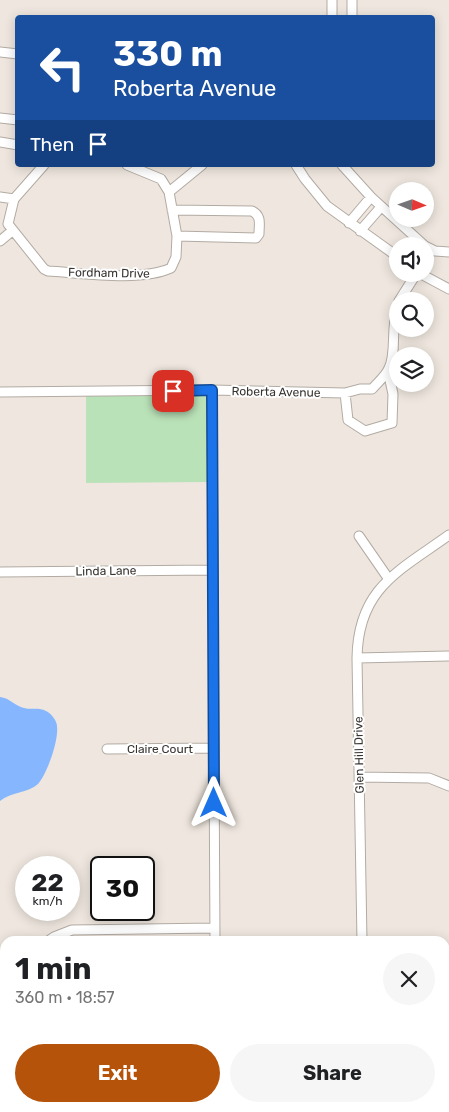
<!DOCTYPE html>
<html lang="en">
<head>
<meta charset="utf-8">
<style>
  :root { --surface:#fff; --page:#f6f6f6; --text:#202124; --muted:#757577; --accent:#b45309 }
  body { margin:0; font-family:Rubik,sans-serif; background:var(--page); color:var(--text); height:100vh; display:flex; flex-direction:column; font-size:19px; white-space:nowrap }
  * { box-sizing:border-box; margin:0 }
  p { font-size:16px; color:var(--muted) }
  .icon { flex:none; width:28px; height:28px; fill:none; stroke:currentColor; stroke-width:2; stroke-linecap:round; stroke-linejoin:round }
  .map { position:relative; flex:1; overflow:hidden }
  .side { position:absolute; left:0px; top:936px; width:450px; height:176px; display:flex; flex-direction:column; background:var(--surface); border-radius:15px 15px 0 0; box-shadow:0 2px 12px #0003 }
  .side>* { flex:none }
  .hud { position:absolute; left:15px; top:15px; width:420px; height:152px; border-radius:5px; box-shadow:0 2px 12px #0003; background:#1a4fa0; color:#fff; overflow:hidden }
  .needle { width:32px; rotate:92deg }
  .controls { position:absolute; left:389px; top:182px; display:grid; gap:10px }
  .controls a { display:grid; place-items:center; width:45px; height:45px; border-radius:50%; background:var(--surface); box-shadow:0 2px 12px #0003; font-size:25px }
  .speed { position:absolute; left:15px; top:856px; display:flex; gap:10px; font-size:25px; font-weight:700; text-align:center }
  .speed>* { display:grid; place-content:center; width:65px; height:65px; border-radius:50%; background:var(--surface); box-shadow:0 2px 12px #0003; line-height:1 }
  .speed small { font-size:12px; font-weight:400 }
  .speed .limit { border:2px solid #111; border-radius:8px; background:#fff; color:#111 }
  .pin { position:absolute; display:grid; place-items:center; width:42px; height:42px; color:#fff; margin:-21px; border-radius:10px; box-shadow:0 2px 8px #0006 }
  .me { position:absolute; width:55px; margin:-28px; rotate:0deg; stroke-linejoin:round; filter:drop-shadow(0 0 4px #0008) }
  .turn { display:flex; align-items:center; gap:18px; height:105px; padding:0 15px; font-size:22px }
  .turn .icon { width:65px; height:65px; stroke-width:2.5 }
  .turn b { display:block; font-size:35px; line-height:42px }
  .then { display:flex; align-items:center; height:48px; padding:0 15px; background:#0003; gap:10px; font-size:19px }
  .round { display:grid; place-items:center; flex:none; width:52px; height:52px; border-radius:26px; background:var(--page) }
  .head { display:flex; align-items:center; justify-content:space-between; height:85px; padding:0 15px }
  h1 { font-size:30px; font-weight:700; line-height:38px }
  .cta { display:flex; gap:10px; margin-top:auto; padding:10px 15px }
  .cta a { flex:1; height:58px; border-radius:30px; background:var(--accent); color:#fff; font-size:20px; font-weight:700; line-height:58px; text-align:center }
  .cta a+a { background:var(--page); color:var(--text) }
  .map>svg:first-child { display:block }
</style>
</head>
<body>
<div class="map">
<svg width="449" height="1112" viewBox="0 0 449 1112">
  <rect width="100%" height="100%" fill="#efe7df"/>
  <path fill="#bae2b8" d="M 209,393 L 210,482 L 86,483 L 86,394 Z"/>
  <path fill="#86b7fe" d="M 0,697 C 10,698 15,706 24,708 C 32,710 39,707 46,711 C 51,713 57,721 57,726 C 59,740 47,774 38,784 C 28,793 11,792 0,801 Z"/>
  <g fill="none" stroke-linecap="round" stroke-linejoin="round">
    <g stroke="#b2aba3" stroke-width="11">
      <path id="street" d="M 332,0 L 332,18
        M 352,0 L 352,18
        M 0,52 L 18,54
        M 0,118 L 18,120
        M 0,142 L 18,145
        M 44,165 L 14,199 L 8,224 L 44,269 L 48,271 C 82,273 141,282 171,268 L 176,257 L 177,236 L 169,192 L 161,179 L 127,165
        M 296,165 L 305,179 L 327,206 L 398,257
        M 342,165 L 371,197 L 425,246
        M 169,192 L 202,165
        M 0,197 L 14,199
        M 172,210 L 252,211 C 262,216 259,224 259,234 L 256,238 L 177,236
        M 349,223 L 371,197
        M 360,231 L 381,207
        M 0,241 L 12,231
        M 425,246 L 435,251 L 449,252
        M 421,274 L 449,289
        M 399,301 L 416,274
        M 212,390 L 215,941
        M 0,392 L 212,390 L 345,393 L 360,389 L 372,389 C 377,383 386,376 389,368 C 397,353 390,327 398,307
        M 345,393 L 348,420 L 365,431 L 392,423 L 393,394 L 388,371
        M 359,536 L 388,578
        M 0,572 L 212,570
        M 357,658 L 449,656
        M 107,749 L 213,748
        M 359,777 L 429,778 L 449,786
        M 48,941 L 54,937 L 72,930 L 215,928
        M 362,941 L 357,658 C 358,588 399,571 449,535
        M 445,1097 L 449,1098
        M 39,1108 L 39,1112
        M 217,1108 L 217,1112"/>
    </g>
    <use href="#street" stroke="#fff" stroke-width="9"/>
  </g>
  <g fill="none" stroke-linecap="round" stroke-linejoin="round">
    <g stroke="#114b97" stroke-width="12">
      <path id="route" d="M 173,391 L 212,390 L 214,803"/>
    </g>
    <use href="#route" stroke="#1a73e8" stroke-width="9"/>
  </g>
  <g text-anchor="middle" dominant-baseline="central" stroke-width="4" stroke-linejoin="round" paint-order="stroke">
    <g font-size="12" fill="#373330" stroke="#fff">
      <text transform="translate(109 273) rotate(1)">Fordham Drive</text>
      <text transform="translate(276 392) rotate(1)">Roberta Avenue</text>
      <text transform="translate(106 571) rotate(-1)">Linda Lane</text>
      <text x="160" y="749">Claire Court</text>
      <text transform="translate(359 755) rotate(-91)">Glen Hill Drive</text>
    </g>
  </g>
</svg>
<div class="controls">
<a><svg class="needle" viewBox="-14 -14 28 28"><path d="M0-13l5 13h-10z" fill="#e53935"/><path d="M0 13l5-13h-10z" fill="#757577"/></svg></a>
<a><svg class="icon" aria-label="sound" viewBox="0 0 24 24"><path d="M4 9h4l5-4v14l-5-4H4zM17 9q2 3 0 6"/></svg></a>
<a><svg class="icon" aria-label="search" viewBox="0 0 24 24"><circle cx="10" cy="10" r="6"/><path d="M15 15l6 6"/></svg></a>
<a><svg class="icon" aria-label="layers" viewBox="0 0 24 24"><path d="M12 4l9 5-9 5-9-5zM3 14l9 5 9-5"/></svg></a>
</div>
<div class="speed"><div>22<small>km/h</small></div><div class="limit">30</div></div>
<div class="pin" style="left:173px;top:391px;background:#d93025"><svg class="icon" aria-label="arrive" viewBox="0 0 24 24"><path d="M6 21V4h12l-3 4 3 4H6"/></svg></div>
<svg class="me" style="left:214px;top:803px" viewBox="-20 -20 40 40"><path d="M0-17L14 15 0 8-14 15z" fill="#1a73e8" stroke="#fff" stroke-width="4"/></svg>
<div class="hud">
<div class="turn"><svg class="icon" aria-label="left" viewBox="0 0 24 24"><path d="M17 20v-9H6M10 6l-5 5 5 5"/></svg><div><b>330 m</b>Roberta Avenue</div></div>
<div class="then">Then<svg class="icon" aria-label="arrive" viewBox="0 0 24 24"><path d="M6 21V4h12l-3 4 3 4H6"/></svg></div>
</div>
<section class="side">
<div class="head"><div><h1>1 min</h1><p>360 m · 18:57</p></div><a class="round"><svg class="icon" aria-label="close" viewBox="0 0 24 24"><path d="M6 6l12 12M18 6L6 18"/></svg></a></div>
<div class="cta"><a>Exit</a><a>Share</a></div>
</section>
</div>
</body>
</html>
